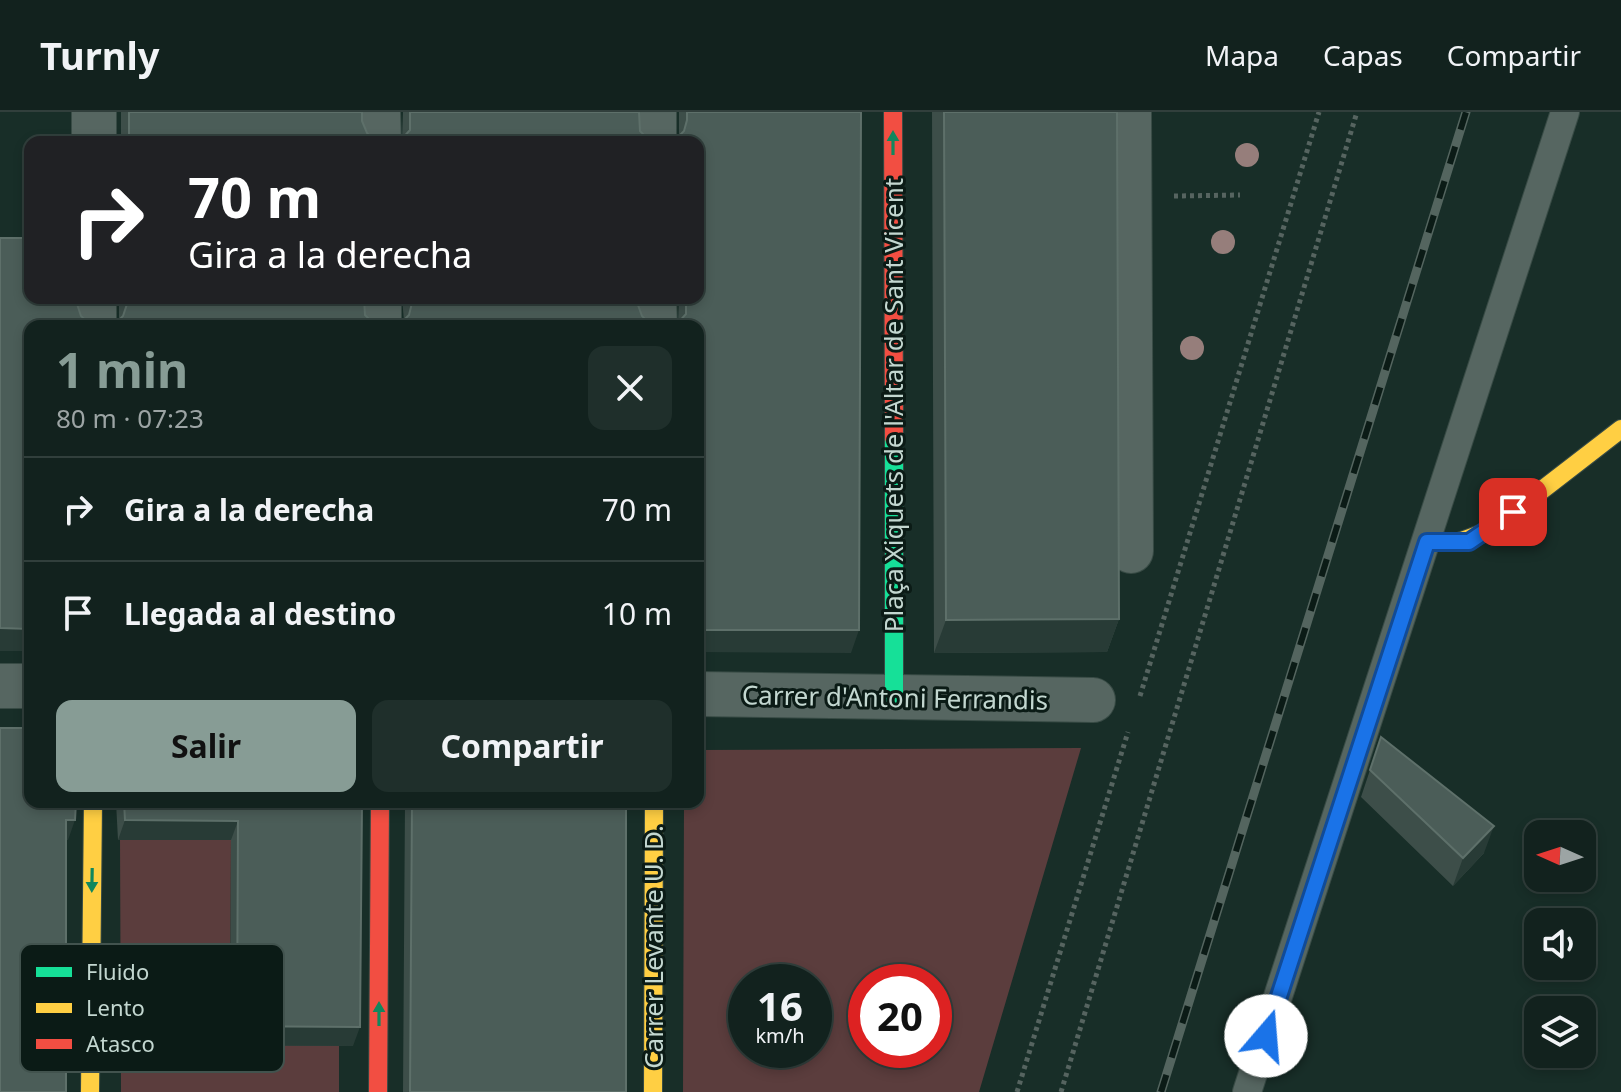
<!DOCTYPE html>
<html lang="es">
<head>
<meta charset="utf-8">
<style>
  :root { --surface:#12221e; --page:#1f2f2b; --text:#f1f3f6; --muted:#9ca4a4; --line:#313f3c; --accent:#879c95 }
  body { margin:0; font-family:"Noto Sans",sans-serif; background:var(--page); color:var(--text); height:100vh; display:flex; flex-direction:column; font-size:30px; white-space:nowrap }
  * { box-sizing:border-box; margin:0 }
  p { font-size:26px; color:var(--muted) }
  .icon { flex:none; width:44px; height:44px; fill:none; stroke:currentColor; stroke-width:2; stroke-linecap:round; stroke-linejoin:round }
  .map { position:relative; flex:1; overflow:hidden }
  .panel { position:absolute; left:24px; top:208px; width:680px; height:488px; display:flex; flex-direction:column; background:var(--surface); border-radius:16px; box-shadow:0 4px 12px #0003,0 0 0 2px var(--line) }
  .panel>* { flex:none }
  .hud { position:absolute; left:24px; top:24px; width:680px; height:168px; border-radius:16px; box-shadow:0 4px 12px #0003,0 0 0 2px var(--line); background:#202124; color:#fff; overflow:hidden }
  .needle { width:52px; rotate:273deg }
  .buttons { position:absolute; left:1524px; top:708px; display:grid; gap:16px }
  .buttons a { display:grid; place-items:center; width:72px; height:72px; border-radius:16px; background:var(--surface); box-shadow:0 4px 12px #0003,0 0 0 2px var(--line); font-size:40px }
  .speed { position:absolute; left:728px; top:852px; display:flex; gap:16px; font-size:40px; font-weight:700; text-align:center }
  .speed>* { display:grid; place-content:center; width:104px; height:104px; border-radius:50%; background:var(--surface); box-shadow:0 4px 12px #0003,0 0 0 2px var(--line); line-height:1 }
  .speed small { font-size:20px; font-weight:400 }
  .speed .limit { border:12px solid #d22; background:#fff; color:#111 }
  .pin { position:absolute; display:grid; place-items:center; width:68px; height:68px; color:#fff; margin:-34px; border-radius:16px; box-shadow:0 4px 12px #0006 }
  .me { position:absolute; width:88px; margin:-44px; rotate:18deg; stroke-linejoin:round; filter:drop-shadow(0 0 6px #0008) }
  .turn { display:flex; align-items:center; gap:28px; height:168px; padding:0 32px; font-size:36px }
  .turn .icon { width:104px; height:104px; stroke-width:2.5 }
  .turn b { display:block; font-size:56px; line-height:68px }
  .round { display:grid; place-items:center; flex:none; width:84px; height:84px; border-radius:16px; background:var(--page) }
  .overview { display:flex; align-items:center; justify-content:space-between; height:136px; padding:0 32px }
  h1 { font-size:48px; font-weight:700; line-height:60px; color:var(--accent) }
  .cta { display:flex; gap:16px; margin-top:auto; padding:16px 32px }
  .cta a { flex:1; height:92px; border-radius:16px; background:var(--accent); color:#111; font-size:32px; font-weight:700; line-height:92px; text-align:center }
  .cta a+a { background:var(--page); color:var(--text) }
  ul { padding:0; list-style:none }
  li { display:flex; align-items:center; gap:24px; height:104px; padding:0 32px; border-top:2px solid var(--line) }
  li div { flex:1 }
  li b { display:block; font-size:30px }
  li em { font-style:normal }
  header { display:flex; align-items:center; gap:48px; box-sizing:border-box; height:112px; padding:0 40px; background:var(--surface); border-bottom:2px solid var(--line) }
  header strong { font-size:38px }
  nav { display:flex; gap:44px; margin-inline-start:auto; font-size:28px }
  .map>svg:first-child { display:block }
</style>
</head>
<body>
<header>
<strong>Turnly</strong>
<nav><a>Mapa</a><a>Capas</a><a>Compartir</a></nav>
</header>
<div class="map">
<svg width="1621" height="980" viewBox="0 0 1621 980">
  <rect width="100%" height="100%" fill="#182e28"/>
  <path fill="#5b3d3d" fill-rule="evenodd" d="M 1081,636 L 979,980 L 683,980 L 684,690 L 698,690 L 698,638 ZM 746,870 L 814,870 L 814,938 L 746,938 ZM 866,870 L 934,870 L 934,938 L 866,938 Z
    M 120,728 L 231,728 L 230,933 L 339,934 L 339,980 L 121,980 Z"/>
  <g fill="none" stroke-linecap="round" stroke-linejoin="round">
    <g stroke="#384b45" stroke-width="30">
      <path id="lane" d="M 1247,980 L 1565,0"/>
    </g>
    <g stroke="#384b45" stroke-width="46">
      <path id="street" d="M 378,0 L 379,30
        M 654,0 L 654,30
        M 1129,0 L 1131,439
        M 94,30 L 94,0
        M 379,186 L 379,214
        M 654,186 L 655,214
        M 94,214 L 94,186
        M 0,574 L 30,574
        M 698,582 L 1093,588"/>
    </g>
    <g stroke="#384b45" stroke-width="20">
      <path id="fast" d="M 894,326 L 894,585"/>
    </g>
    <g stroke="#384b45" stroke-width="20">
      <path id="slow" d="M 1427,430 L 1459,430 L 1489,419 L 1621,317
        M 90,980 L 93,690
        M 653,980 L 654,690"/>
    </g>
    <g stroke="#384b45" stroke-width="20">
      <path id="jam" d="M 893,0 L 894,326
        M 378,980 L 380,690"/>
    </g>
    <path stroke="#566460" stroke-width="5" stroke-dasharray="4 4" stroke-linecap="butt" d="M 1174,84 L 1240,83
      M 1140,584 L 1319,0
      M 1017,980 L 1128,620
      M 1061,980 L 1357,0"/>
    <use href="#lane" stroke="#566661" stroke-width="28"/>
    <use href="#street" stroke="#566661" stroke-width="44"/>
    <use href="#fast" stroke="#16e098" stroke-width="18"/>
    <use href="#slow" stroke="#ffcf43" stroke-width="18"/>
    <use href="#jam" stroke="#f24e42" stroke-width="18"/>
    <g stroke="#54655f" stroke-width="9">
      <path id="rail" d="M 1161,980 L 1466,0"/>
    </g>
    <use href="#rail" stroke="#0b1b16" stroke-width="6" stroke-dasharray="18" stroke-linecap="butt"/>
  </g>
  <g fill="#967e7b">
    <circle cx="1247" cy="43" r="12"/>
    <circle cx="1223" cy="130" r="12"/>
    <circle cx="1192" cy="236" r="12"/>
  </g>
  <path fill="#3d4e49" d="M 121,0 L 362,0 L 362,9 L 367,21 L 375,29 L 380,30 L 121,30 Z
    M 403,0 L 639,0 L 402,27 Z
    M 679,0 L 861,0 L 851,541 L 678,211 L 679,186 L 698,186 L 675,28 L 679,25 Z
    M 932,0 L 1117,0 L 1119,507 L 1107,540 L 934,541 Z
    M 119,186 L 364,186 L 114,213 L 119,209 Z
    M 402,186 L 638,186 L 400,212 L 404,209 Z
    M 1381,625 L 1484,741 L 1453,774 L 1361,685 Z
    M 116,690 L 362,690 L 353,934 L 230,933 L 231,728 L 118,728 Z
    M 405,690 L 626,690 L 626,980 L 403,980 Z"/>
  <path fill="#283b36" d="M 1119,507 L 1107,540 L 934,541 L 946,508 Z
    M 0,516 L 30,517 L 30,539 L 0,539 Z
    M 698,518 L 859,518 L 851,541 L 698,540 Z
    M 66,708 L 75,708 L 68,728 L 59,728 Z
    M 125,708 L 238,709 L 231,728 L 118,728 Z
    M 1494,714 L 1484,741 L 1453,774 L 1463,746 Z
    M 237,914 L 360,915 L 353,934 L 230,933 Z"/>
  <path fill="#4b5d58" stroke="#5e706a" stroke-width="2" d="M 129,0 L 362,0 L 362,9 L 367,21 L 375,29 L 380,30 L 129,30 Z
    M 410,0 L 639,0 L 640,19 L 649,28 L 655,30 L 395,30 L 401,28 L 410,18 Z
    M 687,0 L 861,0 L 859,518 L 698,518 L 698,214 L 671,214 L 677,212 L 686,202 L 686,186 L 698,186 L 698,30 L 669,30 L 675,28 L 684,19 L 687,8 Z
    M 944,0 L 1117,0 L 1119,507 L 946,508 Z
    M 0,126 L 30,126 L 30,186 L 78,186 L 77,192 L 81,204 L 91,213 L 94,214 L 30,214 L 30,517 L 0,516 Z
    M 127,186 L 364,186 L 365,203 L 374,212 L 380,214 L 111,214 L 114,213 L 123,204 L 127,192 Z
    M 412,186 L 638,186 L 638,193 L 642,204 L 651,213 L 656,214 L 394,214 L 400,212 L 409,203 L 412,191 Z
    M 0,616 L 30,616 L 30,690 L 76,690 L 75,708 L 66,708 L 66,980 L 0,980 Z
    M 1381,625 L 1494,714 L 1463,746 L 1370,658 Z
    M 124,690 L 362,690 L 360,915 L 237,914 L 238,709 L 125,708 Z
    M 412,690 L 626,690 L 626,980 L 410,980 Z"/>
  <defs><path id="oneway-solid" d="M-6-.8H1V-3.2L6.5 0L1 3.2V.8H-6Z" transform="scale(2)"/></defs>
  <g fill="#11875e">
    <use href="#oneway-solid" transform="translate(893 31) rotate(-90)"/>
    <use href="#oneway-solid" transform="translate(92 768) rotate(91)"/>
    <use href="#oneway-solid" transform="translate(379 902) rotate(-90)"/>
  </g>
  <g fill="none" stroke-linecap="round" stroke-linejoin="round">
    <g stroke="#114b97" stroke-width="20">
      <path id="route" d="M 1266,924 L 1427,430 L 1469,430 L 1513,400"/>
    </g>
    <use href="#route" stroke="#1a73e8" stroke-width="14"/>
  </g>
  <g text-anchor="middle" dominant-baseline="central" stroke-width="6" stroke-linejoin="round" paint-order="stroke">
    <g font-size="26" fill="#c3d7d0" stroke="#0b1b16">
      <text transform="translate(893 293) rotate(-90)">Plaça Xiquets de l'Altar de Sant Vicent</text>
      <text transform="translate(895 585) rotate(1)">Carrer d'Antoni Ferrandis</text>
      <text transform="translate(653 835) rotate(-90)">Carrer Levante U. D.</text>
    </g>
  </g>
  <rect x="20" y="832" width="264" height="128" rx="12" fill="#0b1b16" stroke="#42534e" stroke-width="2"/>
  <rect x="36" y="855" width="36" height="10" fill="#16e098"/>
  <rect x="36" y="891" width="36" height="10" fill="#ffcf43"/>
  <rect x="36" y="927" width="36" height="10" fill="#f24e42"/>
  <g font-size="22" fill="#c3d7d0">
    <text x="86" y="868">Fluido</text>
    <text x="86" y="904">Lento</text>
    <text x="86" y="940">Atasco</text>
  </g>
</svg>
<div class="buttons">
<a><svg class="needle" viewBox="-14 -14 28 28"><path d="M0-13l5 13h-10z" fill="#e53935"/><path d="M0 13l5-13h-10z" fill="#9ca4a4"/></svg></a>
<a><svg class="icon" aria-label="sound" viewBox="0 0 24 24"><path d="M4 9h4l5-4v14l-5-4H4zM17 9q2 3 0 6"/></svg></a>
<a><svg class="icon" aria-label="layers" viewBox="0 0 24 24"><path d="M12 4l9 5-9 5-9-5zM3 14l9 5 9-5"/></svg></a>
</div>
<div class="speed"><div>16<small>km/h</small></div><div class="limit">20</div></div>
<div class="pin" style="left:1513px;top:400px;background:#d93025"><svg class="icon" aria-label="arrive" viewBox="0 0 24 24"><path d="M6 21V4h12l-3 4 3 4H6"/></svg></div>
<svg class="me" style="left:1266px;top:924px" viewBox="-20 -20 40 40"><circle r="19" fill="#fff"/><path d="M0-13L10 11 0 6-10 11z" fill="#1a73e8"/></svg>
<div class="hud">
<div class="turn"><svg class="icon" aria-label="right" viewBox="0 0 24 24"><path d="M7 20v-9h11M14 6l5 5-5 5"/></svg><div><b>70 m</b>Gira a la derecha</div></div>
</div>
<section class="panel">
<div class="overview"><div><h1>1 min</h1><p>80 m · 07:23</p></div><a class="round"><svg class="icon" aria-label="close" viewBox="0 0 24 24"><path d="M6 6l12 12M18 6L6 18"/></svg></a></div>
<ul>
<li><svg class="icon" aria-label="right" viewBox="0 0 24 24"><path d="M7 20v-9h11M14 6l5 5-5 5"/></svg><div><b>Gira a la derecha</b></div><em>70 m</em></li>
<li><svg class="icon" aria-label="arrive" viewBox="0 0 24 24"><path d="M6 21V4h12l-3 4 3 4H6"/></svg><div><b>Llegada al destino</b></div><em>10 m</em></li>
</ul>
<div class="cta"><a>Salir</a><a>Compartir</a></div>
</section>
</div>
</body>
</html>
